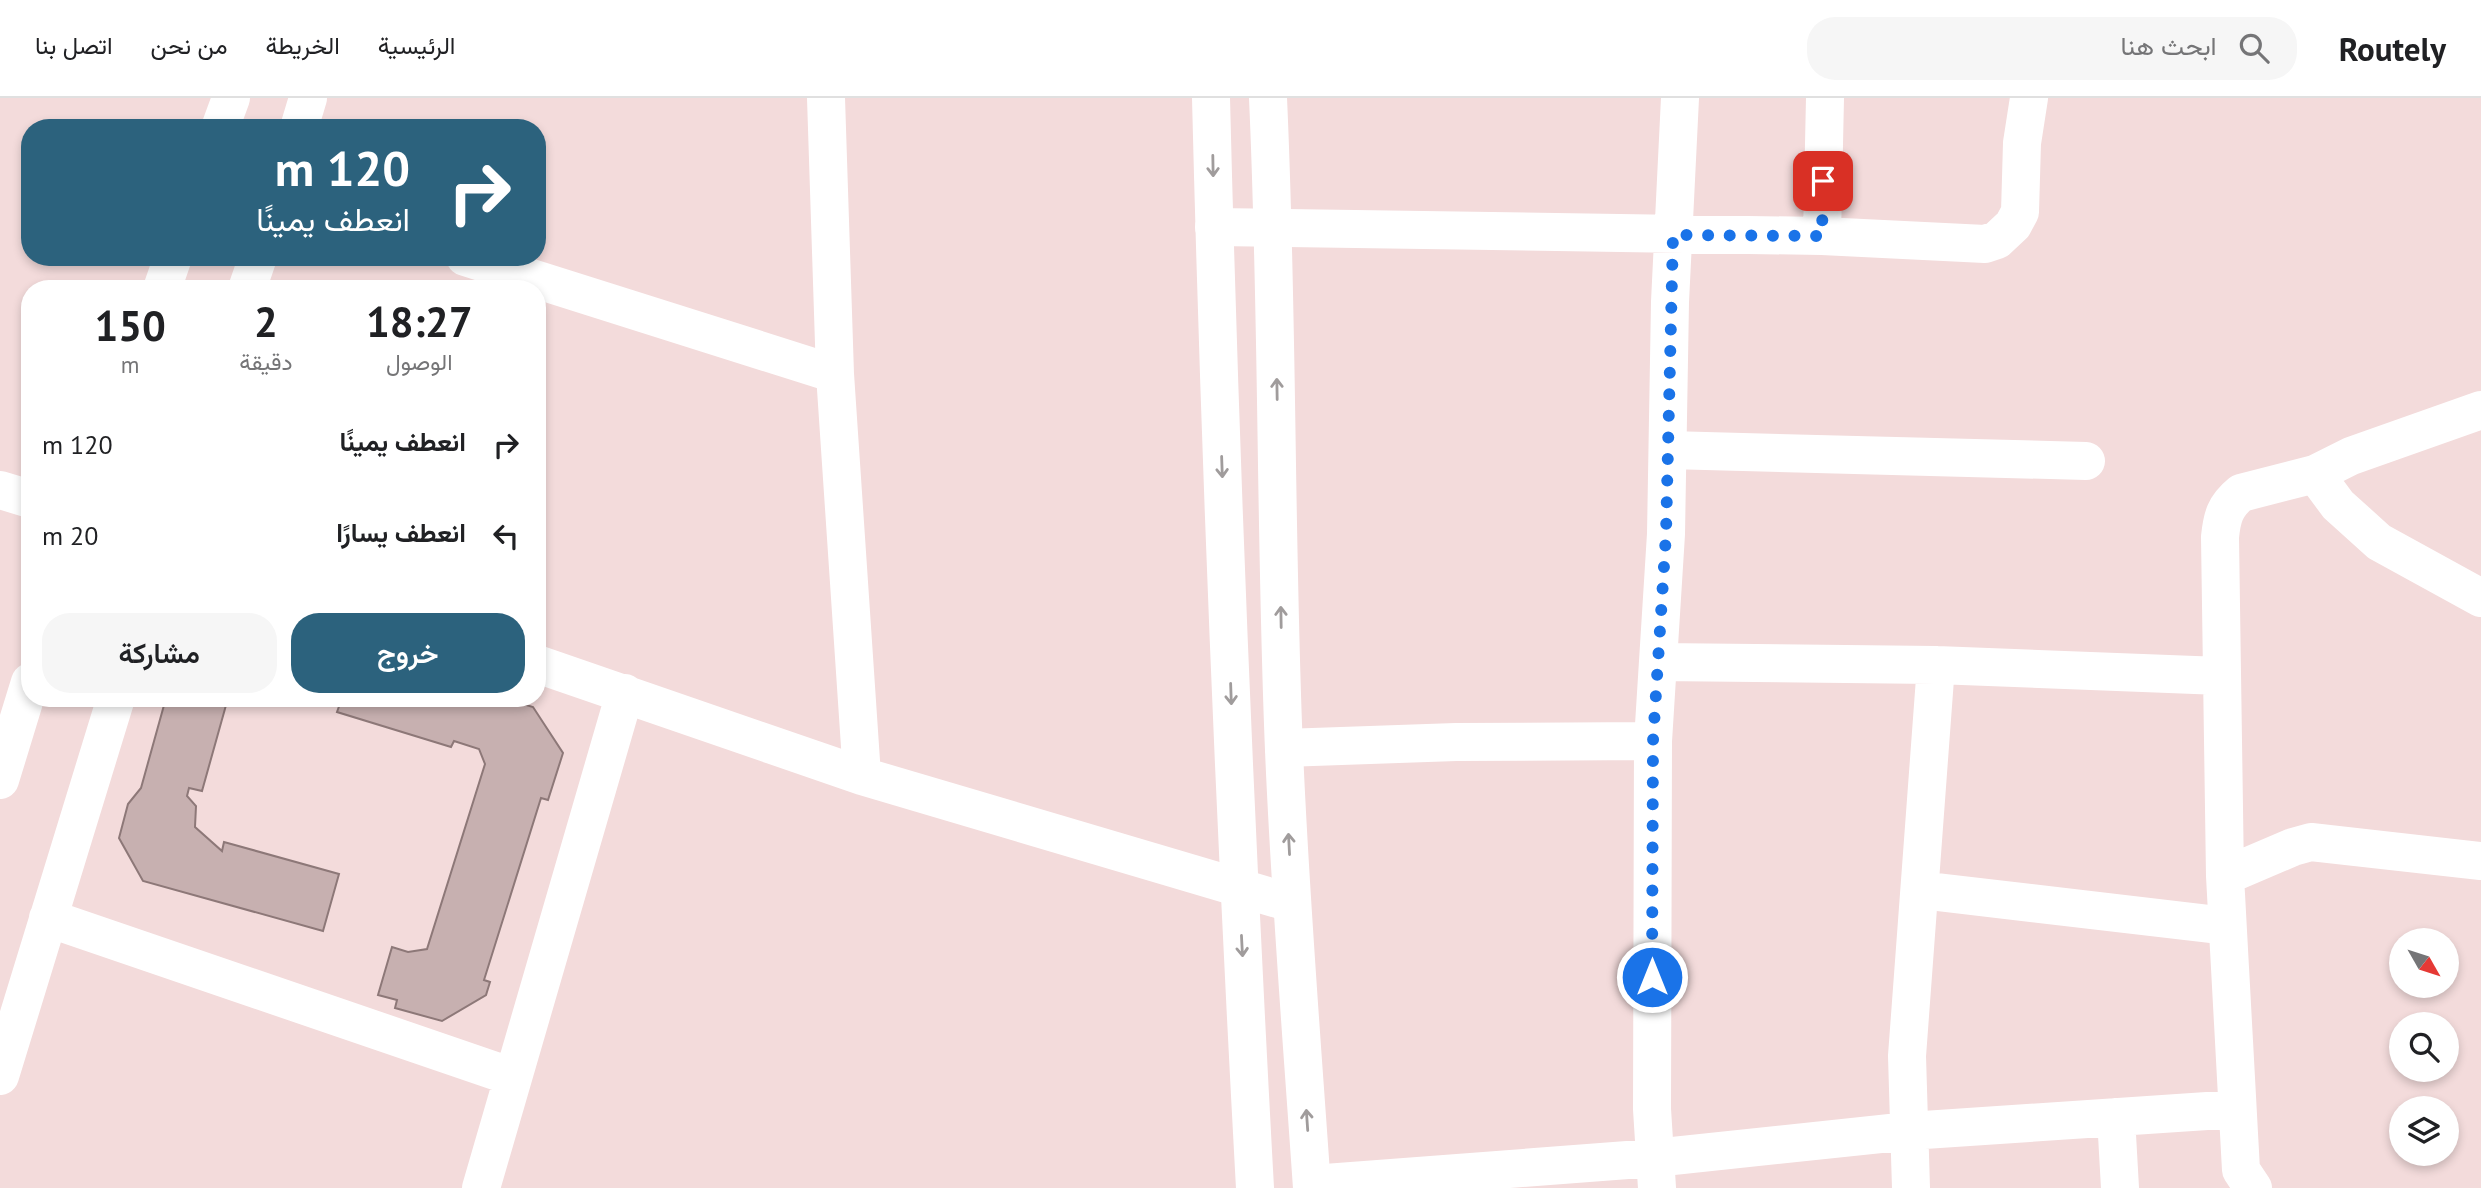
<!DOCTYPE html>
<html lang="ar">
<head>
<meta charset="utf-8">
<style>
  :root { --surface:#fff; --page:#f6f6f6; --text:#202124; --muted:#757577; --line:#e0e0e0; --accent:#2c627d }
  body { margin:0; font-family:"PT Sans",Vazirmatn,sans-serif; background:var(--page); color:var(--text); direction:rtl; height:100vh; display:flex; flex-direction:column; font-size:26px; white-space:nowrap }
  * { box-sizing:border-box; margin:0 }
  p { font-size:23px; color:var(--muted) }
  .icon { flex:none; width:38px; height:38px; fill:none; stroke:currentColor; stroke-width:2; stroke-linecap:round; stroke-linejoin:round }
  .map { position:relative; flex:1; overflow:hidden; direction:ltr }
  .panel { position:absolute; left:21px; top:182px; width:525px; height:427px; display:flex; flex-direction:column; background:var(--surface); border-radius:28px; box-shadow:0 4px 10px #0003; direction:rtl }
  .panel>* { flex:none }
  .guide { position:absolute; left:21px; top:21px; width:525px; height:147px; border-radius:28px; box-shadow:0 4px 10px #0003; direction:rtl; background:#2c627d; color:#fff; overflow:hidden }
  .needle { width:46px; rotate:129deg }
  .controls { position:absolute; left:2389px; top:830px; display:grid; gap:14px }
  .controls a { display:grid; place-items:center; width:70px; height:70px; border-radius:50%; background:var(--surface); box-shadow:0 4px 10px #0003; font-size:35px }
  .pin { position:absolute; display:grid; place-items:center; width:60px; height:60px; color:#fff; margin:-30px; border-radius:14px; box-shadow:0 4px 10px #0006 }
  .me { position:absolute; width:77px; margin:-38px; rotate:0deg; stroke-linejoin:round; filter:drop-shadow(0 0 5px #0008) }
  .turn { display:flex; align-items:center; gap:24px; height:147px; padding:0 21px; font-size:32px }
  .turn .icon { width:91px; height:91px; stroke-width:2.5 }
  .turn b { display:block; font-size:49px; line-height:60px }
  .eta { display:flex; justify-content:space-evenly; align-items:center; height:119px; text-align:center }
  .eta b { font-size:42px; font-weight:600; line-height:49px }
  .button { display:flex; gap:14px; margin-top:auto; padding:14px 21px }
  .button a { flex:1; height:80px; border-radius:28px; background:var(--accent); color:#fff; font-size:28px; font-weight:600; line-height:80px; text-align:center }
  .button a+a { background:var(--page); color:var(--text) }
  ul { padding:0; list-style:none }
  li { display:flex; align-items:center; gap:21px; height:91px; padding:0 21px }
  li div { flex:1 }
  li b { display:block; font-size:26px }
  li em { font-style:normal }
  header { display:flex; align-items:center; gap:42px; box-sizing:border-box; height:98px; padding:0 35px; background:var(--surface); border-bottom:2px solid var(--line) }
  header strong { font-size:33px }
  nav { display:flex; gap:38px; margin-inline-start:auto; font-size:24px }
  .search { width:490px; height:63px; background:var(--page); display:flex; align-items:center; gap:18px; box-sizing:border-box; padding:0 24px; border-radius:28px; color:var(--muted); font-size:26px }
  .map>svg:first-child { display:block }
</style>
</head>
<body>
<header>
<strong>Routely</strong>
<div class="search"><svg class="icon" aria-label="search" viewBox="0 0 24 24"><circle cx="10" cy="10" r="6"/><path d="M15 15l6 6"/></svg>ابحث هنا</div>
<nav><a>الرئيسية</a><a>الخريطة</a><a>من نحن</a><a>اتصل بنا</a></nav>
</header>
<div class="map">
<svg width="2481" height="1090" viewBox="0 0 2481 1090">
  <rect width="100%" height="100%" fill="#f3dbdb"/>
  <path fill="#c7b0b0" stroke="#8d7878" stroke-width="2" d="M 166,600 L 228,600 L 202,693 L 189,690 L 187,698 L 196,708 L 195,729 L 222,753 L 224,744 L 339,776 L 323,833 L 143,783 L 119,740 L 128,706 L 141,690 Z
    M 342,600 L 503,600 L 533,609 L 563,655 L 548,702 L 541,700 L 484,882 L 490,884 L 486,897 L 442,923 L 395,910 L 397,902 L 378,897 L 392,849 L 408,854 L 427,851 L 485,666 L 479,651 L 454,643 L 451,649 L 337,614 Z"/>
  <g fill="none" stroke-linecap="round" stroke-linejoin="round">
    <path stroke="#fff" stroke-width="38" d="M 826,0 L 835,276 L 862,678
      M 220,30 L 231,0
      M 299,30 L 308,0
      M 1214,129 L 1822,138 L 1985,146 L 1997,142 L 2013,127 L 2020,114 L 2022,45 L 2029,0
      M 1822,138 L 1825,0
      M 465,159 L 835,276
      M 162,191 L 173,159
      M 247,191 L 258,159
      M 1668,352 L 2086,363
      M 2315,376 L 2338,407 L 2379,444 L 2481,500
      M 0,392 L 30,401
      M 1659,564 L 1936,567 L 2221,578
      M 537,566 L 862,678 L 1291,805
      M 1284,650 L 1456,644 L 1653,643
      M 0,682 L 30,584
      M 2225,778 L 2293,749 L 2311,744 L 2481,763
      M 1920,792 L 2227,828
      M 48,820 L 513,979
      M 0,978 L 116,600
      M 2116,1019 L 2120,1090
      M 1312,1086 L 1654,1060 L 1909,1033 L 2237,1011
      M 481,1090 L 625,595
      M 1657,1090 L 1652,1011 L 1653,643 L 1666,436 L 1670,204 L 1680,0
      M 1911,1090 L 1907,958 L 1936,567
      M 2253,1090 L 2241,1072 L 2225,778 L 2220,439 C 2222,419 2225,408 2241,395 L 2315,376 L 2351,358 L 2481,312"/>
    <path stroke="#fff" stroke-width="38" d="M 1211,0 C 1220,364 1235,727 1255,1090
      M 1268,0 C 1278,217 1275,435 1284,652 C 1290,798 1302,944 1312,1090"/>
  </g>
  <defs><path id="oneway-shaft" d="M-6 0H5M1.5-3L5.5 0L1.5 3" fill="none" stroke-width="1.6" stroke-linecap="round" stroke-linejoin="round" transform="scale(1.75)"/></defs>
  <g stroke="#a09c9c">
    <use href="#oneway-shaft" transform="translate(1213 68) rotate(89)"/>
    <use href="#oneway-shaft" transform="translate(1277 291) rotate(-91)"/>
    <use href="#oneway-shaft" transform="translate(1222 369) rotate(88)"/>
    <use href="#oneway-shaft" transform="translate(1281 519) rotate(-91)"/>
    <use href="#oneway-shaft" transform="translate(1231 596) rotate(88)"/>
    <use href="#oneway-shaft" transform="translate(1289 746) rotate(-93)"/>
    <use href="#oneway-shaft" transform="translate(1242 848) rotate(87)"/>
    <use href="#oneway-shaft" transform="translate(1307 1022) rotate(-94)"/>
  </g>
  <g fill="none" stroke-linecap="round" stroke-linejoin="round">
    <path stroke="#1a73e8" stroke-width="12" stroke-dasharray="0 21.6" d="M 1652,879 L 1653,643 L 1666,436 L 1673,137 L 1822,138 L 1823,83"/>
  </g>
</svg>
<div class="controls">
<a><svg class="needle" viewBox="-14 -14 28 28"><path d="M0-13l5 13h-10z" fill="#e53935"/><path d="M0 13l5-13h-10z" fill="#757577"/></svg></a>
<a><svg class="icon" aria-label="search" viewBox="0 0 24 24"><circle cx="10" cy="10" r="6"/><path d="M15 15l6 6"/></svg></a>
<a><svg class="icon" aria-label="layers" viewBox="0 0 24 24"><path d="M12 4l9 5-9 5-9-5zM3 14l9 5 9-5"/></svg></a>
</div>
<div class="pin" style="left:1823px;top:83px;background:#d93025"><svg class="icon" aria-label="arrive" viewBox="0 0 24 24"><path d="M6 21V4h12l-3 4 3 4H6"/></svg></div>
<svg class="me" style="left:1652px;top:879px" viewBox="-20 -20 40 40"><circle r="17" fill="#1a73e8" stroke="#fff" stroke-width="3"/><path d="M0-11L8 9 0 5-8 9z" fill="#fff"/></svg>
<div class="guide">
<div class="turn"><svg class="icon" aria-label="right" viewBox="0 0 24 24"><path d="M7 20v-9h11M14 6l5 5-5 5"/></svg><div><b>120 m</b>انعطف يمينًا</div></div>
</div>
<section class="panel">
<div class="eta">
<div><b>18:27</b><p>الوصول</p></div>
<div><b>2</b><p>دقيقة</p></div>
<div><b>150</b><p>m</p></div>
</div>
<ul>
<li><svg class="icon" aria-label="right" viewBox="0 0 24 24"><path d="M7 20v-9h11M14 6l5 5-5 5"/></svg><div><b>انعطف يمينًا</b></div><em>120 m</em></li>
<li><svg class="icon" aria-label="left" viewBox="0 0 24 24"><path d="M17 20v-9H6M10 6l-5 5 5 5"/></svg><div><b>انعطف يسارًا</b></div><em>20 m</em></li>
</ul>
<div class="button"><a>خروج</a><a>مشاركة</a></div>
</section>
</div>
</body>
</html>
